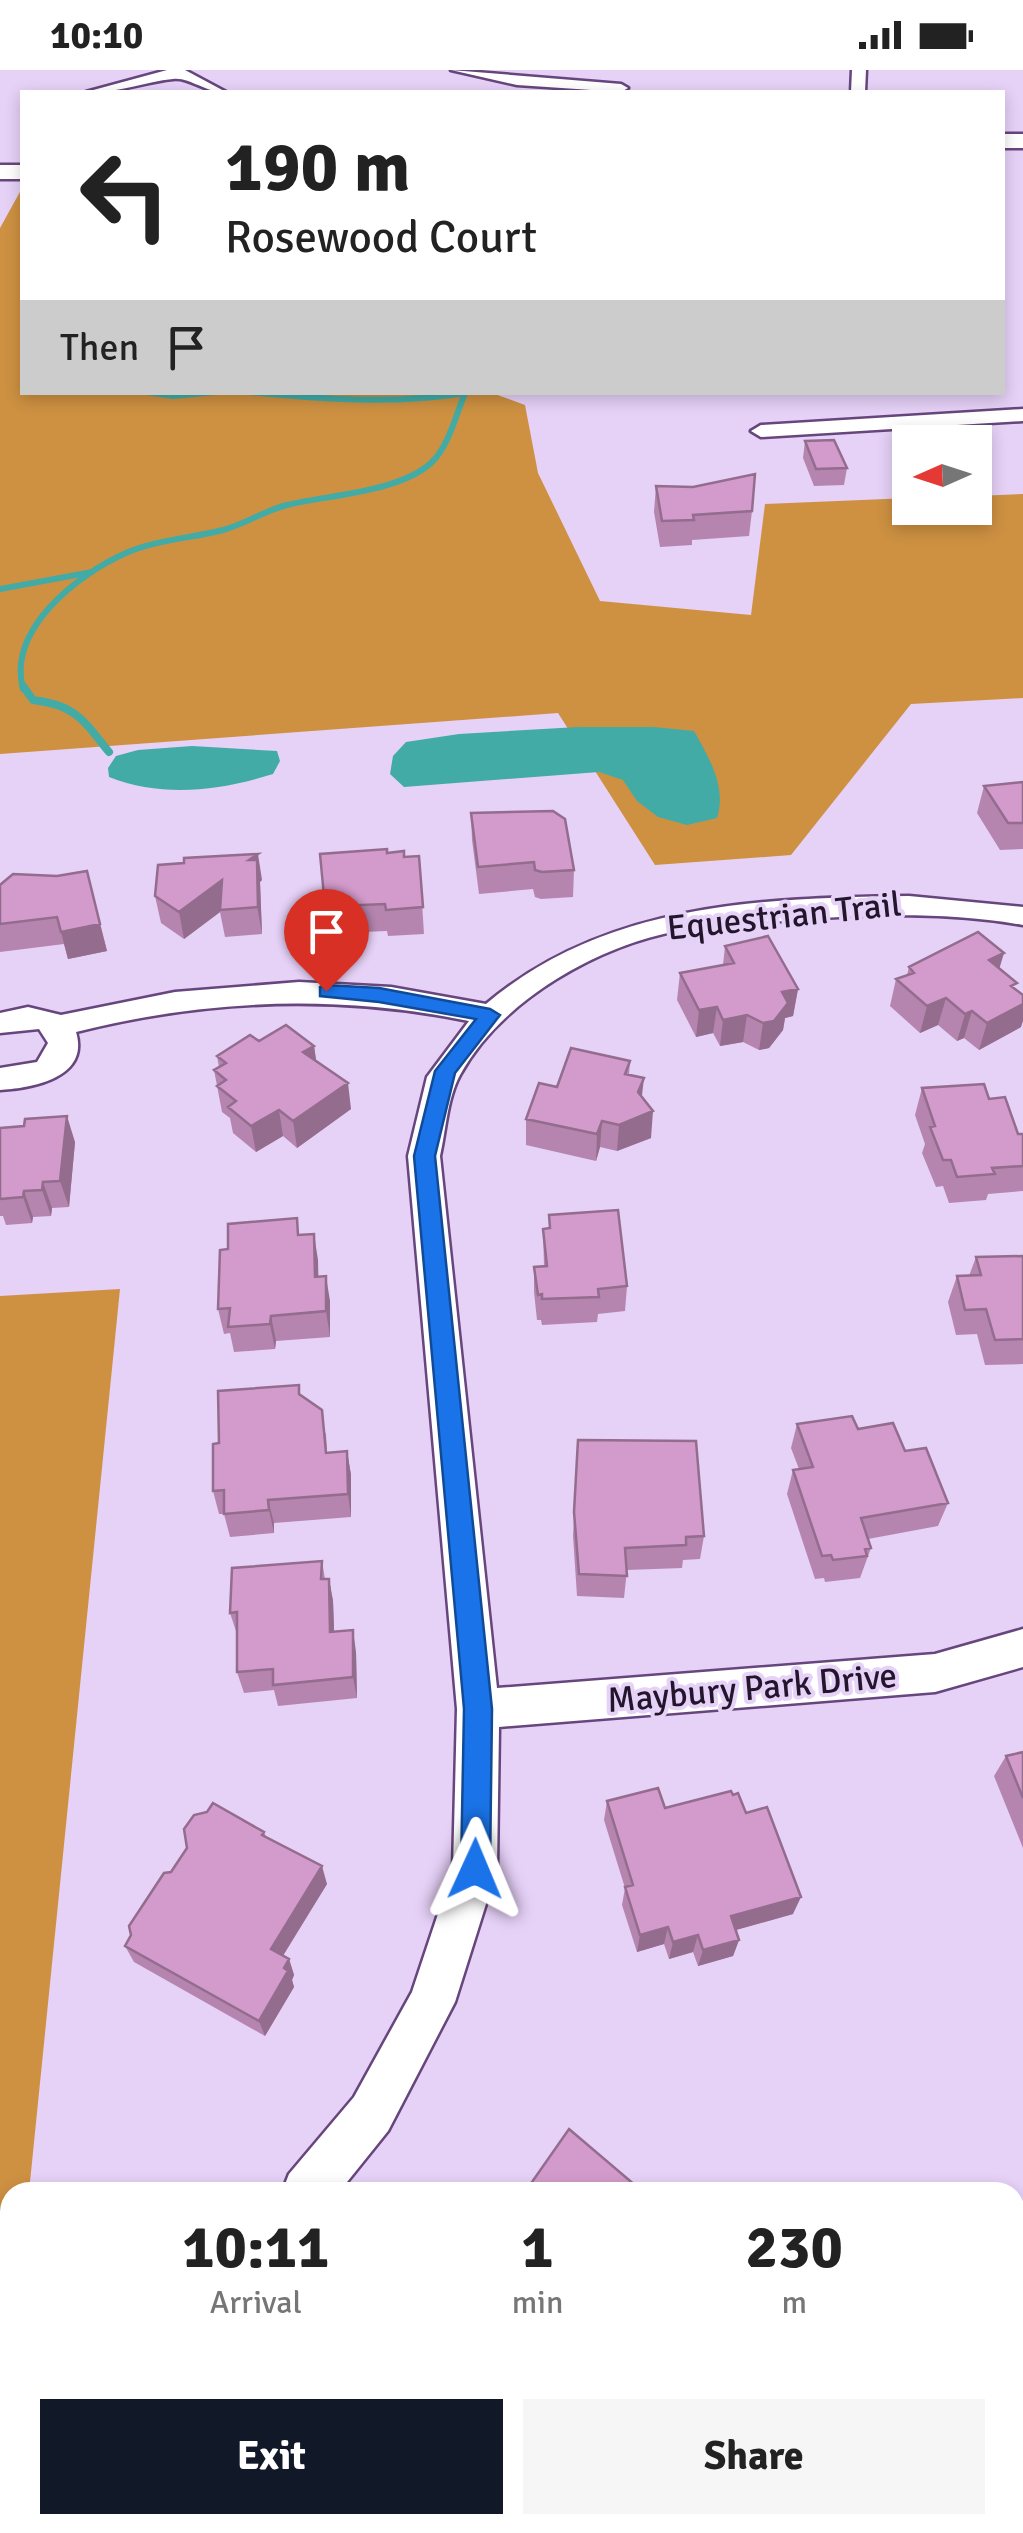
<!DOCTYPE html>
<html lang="en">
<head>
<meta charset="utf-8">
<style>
  :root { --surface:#fff; --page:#f6f6f6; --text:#222; --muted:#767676; --accent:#111827 }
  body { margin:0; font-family:Signika,sans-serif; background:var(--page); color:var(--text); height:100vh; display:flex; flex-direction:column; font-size:38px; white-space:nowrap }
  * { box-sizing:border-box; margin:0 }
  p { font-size:32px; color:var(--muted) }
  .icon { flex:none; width:55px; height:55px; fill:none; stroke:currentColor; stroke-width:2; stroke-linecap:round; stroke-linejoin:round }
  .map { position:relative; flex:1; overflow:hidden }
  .panel { position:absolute; left:0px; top:2112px; width:1025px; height:352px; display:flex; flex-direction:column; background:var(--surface); border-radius:30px 30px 0 0; box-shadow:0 5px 15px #0003 }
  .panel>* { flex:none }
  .hud { position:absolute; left:20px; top:20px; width:985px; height:305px; border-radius:0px; box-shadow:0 5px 15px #0003; background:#fff; color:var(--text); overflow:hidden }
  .needle { width:65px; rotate:267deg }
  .buttons { position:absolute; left:892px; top:355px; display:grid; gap:20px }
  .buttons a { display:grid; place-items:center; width:100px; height:100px; border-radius:0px; background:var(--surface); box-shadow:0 5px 15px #0003; font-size:50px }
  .pin { position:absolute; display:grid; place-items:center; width:85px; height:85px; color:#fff; margin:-102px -42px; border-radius:50% 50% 50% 0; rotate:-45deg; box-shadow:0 0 10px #0007 }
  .pin .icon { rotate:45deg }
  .me { position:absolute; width:110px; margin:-55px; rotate:1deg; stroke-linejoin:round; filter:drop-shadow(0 0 8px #0008) }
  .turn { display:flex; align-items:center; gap:35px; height:210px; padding:0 40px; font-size:45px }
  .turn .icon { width:130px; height:130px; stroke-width:2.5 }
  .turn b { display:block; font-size:70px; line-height:85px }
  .then { display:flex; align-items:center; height:95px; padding:0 40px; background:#0003; gap:20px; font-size:38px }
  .eta { display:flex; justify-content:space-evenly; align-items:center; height:170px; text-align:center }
  .eta b { font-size:60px; font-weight:700; line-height:70px }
  .primary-button { display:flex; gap:20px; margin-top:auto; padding:20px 40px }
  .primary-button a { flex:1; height:115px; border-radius:0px; background:var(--accent); color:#fff; font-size:40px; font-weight:700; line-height:115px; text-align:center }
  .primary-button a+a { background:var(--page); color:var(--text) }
  .status { display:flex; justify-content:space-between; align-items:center; height:70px; padding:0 50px; background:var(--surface); direction:ltr }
  .status svg { height:28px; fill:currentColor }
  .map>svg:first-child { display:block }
</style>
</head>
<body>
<div class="status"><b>10:10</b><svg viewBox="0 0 49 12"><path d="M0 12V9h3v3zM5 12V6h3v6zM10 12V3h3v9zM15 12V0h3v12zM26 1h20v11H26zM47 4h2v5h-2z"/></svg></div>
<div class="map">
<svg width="1023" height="2463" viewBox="0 0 1023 2463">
  <rect width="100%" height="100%" fill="#e6d1f7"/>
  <path fill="#ce9142" d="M 21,120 L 22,322 L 492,323 L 525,335 L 538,403 L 600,531 L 751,545 L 765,434 L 910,428 L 910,438 L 975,438 L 975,426 L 1023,424 L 1023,628 L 911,634 L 791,785 L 655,795 L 558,643 L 0,684 L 0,158 Z
    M 120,1219 L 29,2122 L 10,2122 L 10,2224 L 0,2225 L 0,1226 Z"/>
  <path fill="#42aba6" d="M 578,657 L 654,657 L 694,661 C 709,688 727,717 717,748 L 687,755 L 658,747 L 637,731 L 623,710 L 599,702 L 404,717 L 390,704 L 393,686 L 406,672 L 459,664 Z
    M 192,676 L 277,681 L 280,691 L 273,704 C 219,721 163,728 109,707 L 108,698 L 116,686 L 138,680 Z"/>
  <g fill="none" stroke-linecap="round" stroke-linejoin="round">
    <path stroke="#42aba6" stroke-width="6" d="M 147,322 L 173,326 L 216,322
      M 249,322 C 322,329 393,335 465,323
      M 0,519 L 92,502
      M 23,619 C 7,559 78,504 126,483 C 155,470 192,468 223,460 C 245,454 264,441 287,435 C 328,425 401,422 432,392 C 449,375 456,345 465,323"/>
    <path stroke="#42aba6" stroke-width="8" d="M 23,616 L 33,630 C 76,635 83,650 109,682"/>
    <g stroke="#66467c" stroke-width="5">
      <path id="street" d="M 167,0 L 185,0 L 226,22 C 205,23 190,7 173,9 C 143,12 116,24 86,22 Z
        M 451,0 L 621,14 L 628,18 L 621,22 L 517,15 Z
        M 852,0 L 866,0 L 865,22 L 851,22 Z
        M 1023,339 L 1023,351 L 761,367 L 751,361 L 761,355 Z
        M 909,826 L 1023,837 L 1023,855 C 947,842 873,844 796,850 C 759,853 720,853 683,860 C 600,874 502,929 460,1005 C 447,1029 446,1060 440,1086 L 497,1618 L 935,1584 L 1023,1559 L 1023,1597 L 935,1622 L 499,1657 L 497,1799 L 455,1932 L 388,2061 L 339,2122 L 282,2122 L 289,2104 L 354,2027 L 412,1922 L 453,1799 L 457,1639 L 408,1086 L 427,1007 L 469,951 C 336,924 207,929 76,962 C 90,1008 32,1018 0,1020 L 0,998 L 37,992 L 48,973 L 39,959 L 0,963 L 0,943 L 28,937 L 61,945 L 175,922 L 299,912 L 391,917 L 486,934 C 605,833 761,828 909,826 Z
        M 10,2321 L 10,2375 L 0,2378 L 0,2324 Z"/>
    </g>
    <g stroke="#66467c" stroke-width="5">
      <path id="secondary" d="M 1002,64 L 1023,64 L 1023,78 L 1002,78 Z
        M 0,95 L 22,95 L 22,109 L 0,109 Z"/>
    </g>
    <use href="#street" fill="#fff" fill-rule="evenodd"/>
    <use href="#secondary" fill="#fff" fill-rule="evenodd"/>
  </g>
  <path fill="#b585af" d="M 805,371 L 847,398 L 844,415 L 814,416 L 803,388 Z
    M 656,416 L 693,417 L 752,441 L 749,466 L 692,470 L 692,475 L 660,477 L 654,442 Z
    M 1023,712 L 1023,779 L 1000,780 L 977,743 L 984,716 Z
    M 471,743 L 574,800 L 573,827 L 541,829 L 535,827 L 533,819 L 479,824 L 472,770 Z
    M 387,783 L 404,787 L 419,786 L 424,864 L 388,866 L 387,861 L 339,863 L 338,852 L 327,853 L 320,784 Z
    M 87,801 L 107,881 L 68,889 L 64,874 L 0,882 L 0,815 Z
    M 262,810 L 260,812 L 262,864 L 225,867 L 220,842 L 184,869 L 161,853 L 155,826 Z
    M 725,876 L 798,919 L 793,946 L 785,948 L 783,960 L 769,978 L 759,980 L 743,972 L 720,976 L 713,963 L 696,967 L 677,930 L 680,903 L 723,895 Z
    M 909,897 L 999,899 L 1015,919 L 1021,957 L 979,980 L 964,968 L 957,971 L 938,955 L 920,963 L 890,936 L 896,909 L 907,905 Z
    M 259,971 L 314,976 L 316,991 L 351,1039 L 297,1078 L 283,1066 L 256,1082 L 233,1063 L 230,1048 L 222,1042 L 214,1000 L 219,997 L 217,986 Z
    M 630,991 L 629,1005 L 642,1027 L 651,1068 L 617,1081 L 600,1077 L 596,1091 L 526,1075 L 526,1049 L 557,1017 Z
    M 922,1018 L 989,1029 L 1018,1064 L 1023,1064 L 1023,1121 L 988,1124 L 986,1130 L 949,1133 L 943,1116 L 936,1117 L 922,1083 L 925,1074 L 915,1045 Z
    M 0,1058 L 75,1072 L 69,1137 L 52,1138 L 51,1146 L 33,1147 L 32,1153 L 6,1155 L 3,1146 L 0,1146 Z
    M 549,1145 L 627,1216 L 625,1241 L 598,1244 L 597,1252 L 542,1255 L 541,1250 L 537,1250 L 534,1222 L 534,1197 L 544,1196 L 543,1159 L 549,1158 Z
    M 300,1165 L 318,1190 L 318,1206 L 330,1231 L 330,1267 L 276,1271 L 275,1279 L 234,1282 L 230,1263 L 224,1264 L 218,1239 Z
    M 1023,1186 L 1023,1294 L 985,1295 L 977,1264 L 956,1265 L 948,1232 L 957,1206 L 969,1206 L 976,1187 Z
    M 301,1325 L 326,1364 L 327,1382 L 347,1381 L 351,1405 L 351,1447 L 274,1453 L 274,1463 L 230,1467 L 224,1444 L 219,1444 L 213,1421 L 219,1373 Z
    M 797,1354 L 858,1359 L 905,1381 L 948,1433 L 938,1456 L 868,1469 L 871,1478 L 860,1508 L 825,1512 L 824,1508 L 815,1509 L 787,1424 L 793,1400 L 799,1399 L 791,1378 Z
    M 578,1370 L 704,1466 L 700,1489 L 683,1490 L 682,1498 L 627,1500 L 624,1528 L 577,1526 L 573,1466 Z
    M 322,1491 L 325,1509 L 329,1509 L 333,1531 L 334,1562 L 356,1582 L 357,1628 L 278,1636 L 274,1620 L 244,1623 L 237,1602 L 237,1564 L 230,1543 Z
    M 1023,1682 L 1023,1778 L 994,1706 L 1006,1686 Z
    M 733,1725 L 746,1743 L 793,1844 L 736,1860 L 739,1870 L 733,1886 L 698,1896 L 693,1882 L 669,1889 L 664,1874 L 637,1882 L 622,1835 L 625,1818 L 604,1750 L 607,1731 L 665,1738 Z
    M 264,1762 L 266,1767 L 327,1814 L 283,1886 L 289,1889 L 294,1905 L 292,1910 L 294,1917 L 265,1966 L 134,1892 L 125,1876 L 187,1778 Z"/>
  <path fill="#936c8e" d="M 258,784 L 262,810 L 260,812 L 262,864 L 249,790 Z
    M 222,810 L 220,842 L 184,869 L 179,842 Z
    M 100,854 L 107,881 L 68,889 L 61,862 Z
    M 1004,883 L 996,910 L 989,890 Z
    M 798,919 L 793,946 L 785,948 L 783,960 L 769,978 L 759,980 L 763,953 L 782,922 Z
    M 946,928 L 938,955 L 920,963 L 927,936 Z
    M 1023,934 L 1023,951 L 1021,957 L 979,980 L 987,953 Z
    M 717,937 L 713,963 L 696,967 L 699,940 Z
    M 972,941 L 964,968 L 957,971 L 965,944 Z
    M 747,945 L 743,972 L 720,976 L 723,950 Z
    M 314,976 L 318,1002 L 303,982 Z
    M 644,1008 L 641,1034 L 653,1041 L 651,1068 L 617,1081 L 619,1055 L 638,1022 Z
    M 348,1013 L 351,1039 L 297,1078 L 293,1051 Z
    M 279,1040 L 283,1066 L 256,1082 L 251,1056 Z
    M 67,1046 L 75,1072 L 69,1137 L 60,1111 Z
    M 602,1051 L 600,1077 L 596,1091 L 597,1064 Z
    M 43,1112 L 52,1138 L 51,1146 L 42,1120 Z
    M 24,1121 L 33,1147 L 32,1153 L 23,1127 Z
    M 314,1164 L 318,1190 L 319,1232 L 315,1207 Z
    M 326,1206 L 330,1231 L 330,1267 L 326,1241 Z
    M 271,1246 L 276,1271 L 275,1279 L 270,1254 Z
    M 347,1381 L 351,1405 L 351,1447 L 348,1424 Z
    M 268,1430 L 274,1453 L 274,1463 L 269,1440 Z
    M 329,1509 L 333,1531 L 335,1584 L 330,1562 Z
    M 353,1560 L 356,1582 L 357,1628 L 353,1607 Z
    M 322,1796 L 327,1814 L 277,1895 L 271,1879 Z
    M 801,1827 L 793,1844 L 725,1863 L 731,1846 Z
    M 668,1857 L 664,1874 L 637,1882 L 640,1865 Z
    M 698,1865 L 693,1882 L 669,1889 L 673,1872 Z
    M 739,1870 L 733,1886 L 698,1896 L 703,1880 Z
    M 289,1889 L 294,1905 L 292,1910 L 294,1917 L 265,1966 L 259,1951 Z"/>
  <path fill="#d29bcb" stroke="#936c8e" stroke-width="2.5" d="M 834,370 L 847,398 L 816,399 L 805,371 Z
    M 755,404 L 752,441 L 693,445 L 694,450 L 662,451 L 656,416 L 693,417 Z
    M 1023,712 L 1023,753 L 1008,753 L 984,716 Z
    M 553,741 L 565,749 L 574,800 L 542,802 L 535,800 L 534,792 L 478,797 L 471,743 Z
    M 387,779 L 387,783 L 404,781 L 404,787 L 419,786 L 423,837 L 386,840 L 385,834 L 337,836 L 336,825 L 324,826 L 320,784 Z
    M 258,784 L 249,790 L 257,790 L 258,837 L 220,840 L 222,810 L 179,842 L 155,826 L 158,795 L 184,793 L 184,788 Z
    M 87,801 L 100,854 L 61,862 L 57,847 L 0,854 L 0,815 L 13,804 L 57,806 Z
    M 978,862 L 1004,883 L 989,890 L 1017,913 L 1011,916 L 1023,925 L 1023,934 L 987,953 L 972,941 L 965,944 L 946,928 L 927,936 L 896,909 L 914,903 L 909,897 Z
    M 768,866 L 798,919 L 782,922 L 788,933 L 774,951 L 763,953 L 747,945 L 723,950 L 717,937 L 699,940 L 680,903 L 734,893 L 725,876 Z
    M 286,955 L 314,976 L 303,982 L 348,1013 L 293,1051 L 279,1040 L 251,1056 L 228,1037 L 236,1031 L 217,1016 L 226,1010 L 214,1000 L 226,993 L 217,986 L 250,965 L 259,971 Z
    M 571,978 L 630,991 L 625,1004 L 644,1008 L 638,1022 L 653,1041 L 619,1055 L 602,1051 L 597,1064 L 526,1049 L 539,1013 L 557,1017 Z
    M 984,1014 L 989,1029 L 1005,1027 L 1018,1064 L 1023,1064 L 1023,1096 L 992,1098 L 995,1104 L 957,1107 L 951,1090 L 943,1090 L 930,1057 L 935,1056 L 922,1018 Z
    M 67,1046 L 60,1111 L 43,1112 L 42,1120 L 24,1121 L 23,1127 L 0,1129 L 0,1058 L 24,1056 L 25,1049 Z
    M 618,1140 L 627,1216 L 598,1219 L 599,1227 L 542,1229 L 542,1224 L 538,1225 L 534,1197 L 547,1196 L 543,1159 L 550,1158 L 549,1145 Z
    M 297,1148 L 298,1165 L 314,1164 L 315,1207 L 326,1206 L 326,1241 L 271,1246 L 270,1254 L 228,1257 L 230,1238 L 218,1239 L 220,1180 L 228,1179 L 228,1154 Z
    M 1023,1186 L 1023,1269 L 995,1270 L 986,1239 L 965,1240 L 957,1206 L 981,1205 L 976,1187 Z
    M 299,1315 L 299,1324 L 322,1340 L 326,1383 L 347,1381 L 348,1424 L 268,1430 L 269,1440 L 224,1444 L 224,1420 L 213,1421 L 213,1374 L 219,1373 L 218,1321 Z
    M 852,1346 L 858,1359 L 893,1353 L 905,1381 L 926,1378 L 948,1433 L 861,1448 L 871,1478 L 865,1479 L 867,1486 L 833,1490 L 831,1485 L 822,1486 L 793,1400 L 813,1397 L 797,1354 Z
    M 578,1370 L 696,1371 L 704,1466 L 686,1467 L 686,1475 L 625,1478 L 627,1506 L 579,1504 L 574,1442 Z
    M 322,1491 L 321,1509 L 329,1509 L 330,1562 L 353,1560 L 353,1607 L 273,1615 L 273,1599 L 237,1602 L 237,1542 L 230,1543 L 232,1498 Z
    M 1023,1682 L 1023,1728 L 1006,1686 Z
    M 658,1718 L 665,1738 L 731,1721 L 733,1725 L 738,1723 L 746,1743 L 767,1737 L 801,1827 L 731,1846 L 739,1870 L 703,1880 L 698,1865 L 673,1872 L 668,1857 L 640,1865 L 625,1817 L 633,1815 L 607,1731 Z
    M 213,1733 L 264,1762 L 262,1765 L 322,1796 L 271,1879 L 289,1889 L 284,1898 L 288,1901 L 259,1951 L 125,1876 L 131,1865 L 129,1856 L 164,1803 L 171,1802 L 187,1778 L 184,1759 L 194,1745 L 207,1742 Z
    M 569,2059 L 642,2121 L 641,2122 L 525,2122 Z
    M 480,2114 L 490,2122 L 474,2122 Z
    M 215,2455 L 442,2455 L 436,2463 L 221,2463 Z"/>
  <path fill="#1a73e8" stroke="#114b97" stroke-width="2.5" d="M 326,915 L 379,918 L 490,939 L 500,945 L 455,1003 L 435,1086 L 492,1639 L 490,1799 L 485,1809 L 475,1814 L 465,1809 L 461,1799 L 464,1639 L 414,1086 L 435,1001 L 476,949 L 379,932 L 320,926 L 320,917 Z"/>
  <g text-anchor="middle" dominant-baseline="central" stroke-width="8" stroke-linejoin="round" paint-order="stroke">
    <g font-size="35" fill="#23152c" stroke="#e6d1f7">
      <text transform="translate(784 846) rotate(-6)">Equestrian Trail</text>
      <text transform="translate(752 1618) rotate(-5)">Maybury Park Drive</text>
    </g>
  </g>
</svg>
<div class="buttons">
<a><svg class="needle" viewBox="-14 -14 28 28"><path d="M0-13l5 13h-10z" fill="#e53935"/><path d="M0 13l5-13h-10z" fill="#767676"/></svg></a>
</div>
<div class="pin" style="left:326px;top:921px;background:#d93025"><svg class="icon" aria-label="arrive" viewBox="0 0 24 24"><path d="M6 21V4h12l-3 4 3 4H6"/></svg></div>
<svg class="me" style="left:475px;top:1799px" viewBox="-20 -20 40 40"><path d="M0-17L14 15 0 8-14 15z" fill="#1a73e8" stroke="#fff" stroke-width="4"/></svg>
<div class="hud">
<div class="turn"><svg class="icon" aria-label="left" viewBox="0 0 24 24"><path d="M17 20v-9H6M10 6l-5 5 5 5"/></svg><div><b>190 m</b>Rosewood Court</div></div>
<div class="then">Then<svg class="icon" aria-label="arrive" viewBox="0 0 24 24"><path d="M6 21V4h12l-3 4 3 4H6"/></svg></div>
</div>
<section class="panel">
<div class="eta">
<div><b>10:11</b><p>Arrival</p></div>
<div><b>1</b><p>min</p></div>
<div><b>230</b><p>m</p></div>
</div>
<div class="primary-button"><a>Exit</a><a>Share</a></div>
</section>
</div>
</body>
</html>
